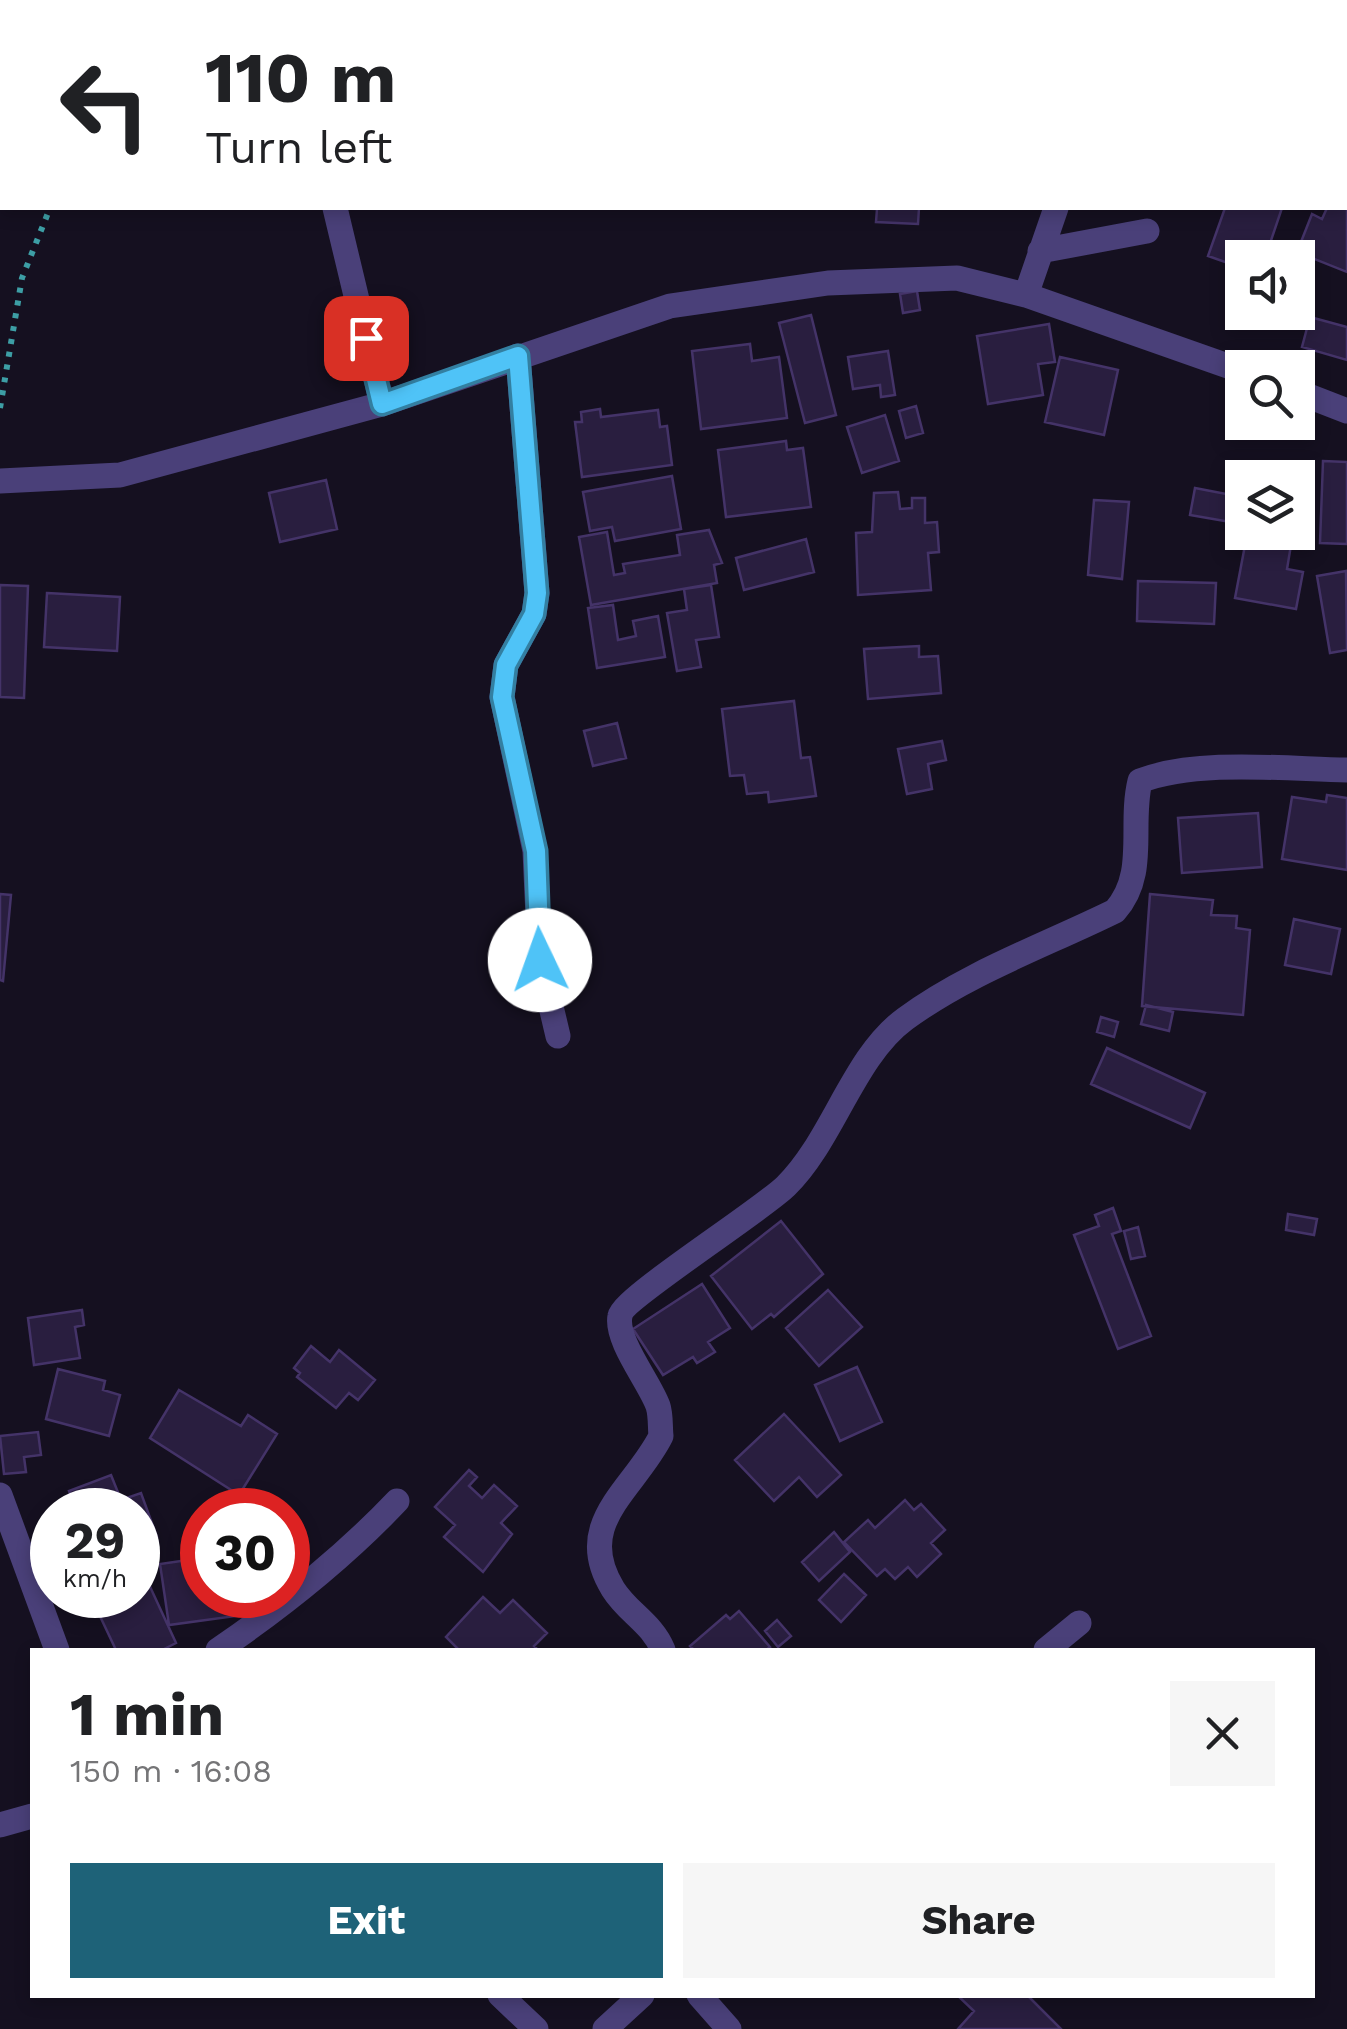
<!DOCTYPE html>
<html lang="en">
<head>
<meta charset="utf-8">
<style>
  :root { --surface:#fff; --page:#f6f6f6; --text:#202124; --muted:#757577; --accent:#1e6278 }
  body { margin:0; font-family:"Work Sans",sans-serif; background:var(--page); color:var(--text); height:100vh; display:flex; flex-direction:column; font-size:38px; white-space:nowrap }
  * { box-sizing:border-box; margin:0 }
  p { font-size:32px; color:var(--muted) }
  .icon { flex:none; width:55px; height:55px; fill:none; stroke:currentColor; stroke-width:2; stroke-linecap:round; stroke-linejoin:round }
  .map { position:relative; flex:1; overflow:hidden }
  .panel { position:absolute; left:30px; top:1648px; width:1285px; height:350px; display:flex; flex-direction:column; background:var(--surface); border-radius:0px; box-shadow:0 5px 15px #0003 }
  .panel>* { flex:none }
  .guide { position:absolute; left:0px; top:0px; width:1348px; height:210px; box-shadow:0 5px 15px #0003; background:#fff; color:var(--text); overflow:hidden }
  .fabs { position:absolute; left:1225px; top:240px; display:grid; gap:20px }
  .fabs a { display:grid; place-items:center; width:90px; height:90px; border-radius:0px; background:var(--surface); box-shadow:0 5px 15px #0003; font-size:50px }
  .speed { position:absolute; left:30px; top:1488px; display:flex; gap:20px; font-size:50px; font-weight:700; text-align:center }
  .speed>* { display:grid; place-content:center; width:130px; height:130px; border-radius:50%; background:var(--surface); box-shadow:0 5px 15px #0003; line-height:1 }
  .speed small { font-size:25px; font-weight:400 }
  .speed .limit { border:15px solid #d22; background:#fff; color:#111 }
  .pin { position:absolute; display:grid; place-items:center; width:85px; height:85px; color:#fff; margin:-42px; border-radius:20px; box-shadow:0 5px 15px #0006 }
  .me { position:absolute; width:110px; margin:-55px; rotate:357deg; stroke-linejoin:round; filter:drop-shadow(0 0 8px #0008) }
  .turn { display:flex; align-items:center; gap:35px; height:210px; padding:0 40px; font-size:45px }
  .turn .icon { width:130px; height:130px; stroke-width:2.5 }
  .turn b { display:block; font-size:70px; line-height:85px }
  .round { display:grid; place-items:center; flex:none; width:105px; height:105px; border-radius:0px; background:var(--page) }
  .headline { display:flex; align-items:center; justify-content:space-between; height:170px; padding:0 40px }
  h1 { font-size:60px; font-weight:700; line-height:75px }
  .action { display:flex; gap:20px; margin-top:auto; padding:20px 40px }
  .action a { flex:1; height:115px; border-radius:0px; background:var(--accent); color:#fff; font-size:40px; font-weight:700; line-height:115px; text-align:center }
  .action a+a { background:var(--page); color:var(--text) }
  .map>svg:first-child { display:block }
</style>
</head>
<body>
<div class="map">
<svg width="1347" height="2029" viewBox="0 0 1347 2029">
  <rect width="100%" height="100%" fill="#151020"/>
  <path fill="#291e3f" stroke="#443368" stroke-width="2.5" d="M 1345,182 L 1347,183 L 1347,272 L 1297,252 L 1312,214 L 1322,219 L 1327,208 L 1345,208 Z
    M 851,208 L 919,208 L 918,224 L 876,222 L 877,209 Z
    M 1225,208 L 1282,208 L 1265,258 L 1242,258 L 1242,268 L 1208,256 Z
    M 917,291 L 920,310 L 903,313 L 900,294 Z
    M 811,315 L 836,415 L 805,423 L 779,323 Z
    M 1310,317 L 1347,327 L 1347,360 L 1302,347 Z
    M 1049,324 L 1055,362 L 1038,364 L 1043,395 L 988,404 L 977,336 Z
    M 750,344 L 752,361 L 779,357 L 787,418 L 701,429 L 692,351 Z
    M 888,351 L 895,395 L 881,397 L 880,385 L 853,389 L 848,357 Z
    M 1060,357 L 1118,370 L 1104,435 L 1045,422 Z
    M 916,406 L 923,433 L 906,438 L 899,411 Z
    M 600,409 L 601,417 L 658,410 L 660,427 L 667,426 L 672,465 L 582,477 L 575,422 L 582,422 L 581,412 Z
    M 885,415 L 899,461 L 862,473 L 847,427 Z
    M 786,441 L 787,450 L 803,448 L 811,507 L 726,517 L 718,450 Z
    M 1323,461 L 1347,462 L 1347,544 L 1320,543 Z
    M 672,476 L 681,529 L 615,541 L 612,527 L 590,531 L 583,492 Z
    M 326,480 L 337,529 L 280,542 L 269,493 Z
    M 1195,488 L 1242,497 L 1242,524 L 1190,515 Z
    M 898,492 L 900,509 L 912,508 L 912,498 L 925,498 L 925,523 L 937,522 L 939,552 L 928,553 L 931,590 L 858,595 L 856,533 L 872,532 L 874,493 Z
    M 1094,500 L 1129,502 L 1122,579 L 1088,575 Z
    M 709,530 L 722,563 L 714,565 L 717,583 L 591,605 L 579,537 L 607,532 L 614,575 L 625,573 L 623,564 L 680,555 L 677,535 Z
    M 1266,534 L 1292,539 L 1287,569 L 1303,572 L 1296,609 L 1235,598 L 1246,540 L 1264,543 Z
    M 806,539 L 814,572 L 744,590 L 736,558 Z
    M 1346,571 L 1347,650 L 1330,653 L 1317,576 Z
    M 1138,581 L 1216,583 L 1214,624 L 1137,621 Z
    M 0,585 L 28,586 L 24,698 L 0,697 Z
    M 711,585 L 719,637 L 696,640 L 701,667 L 677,671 L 667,613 L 687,610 L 684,589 Z
    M 47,593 L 120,597 L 117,651 L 44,647 Z
    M 613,605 L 618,640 L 636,636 L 633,621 L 658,616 L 665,657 L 597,668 L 588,608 Z
    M 919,646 L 919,657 L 938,656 L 941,693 L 868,699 L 864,649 Z
    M 794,701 L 801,758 L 810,757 L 816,796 L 769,802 L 768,792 L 747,794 L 744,775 L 730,776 L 722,709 Z
    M 617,723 L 626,758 L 593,766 L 584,731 Z
    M 942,741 L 946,760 L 928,764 L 932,789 L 907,794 L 898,749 Z
    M 1327,795 L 1347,798 L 1347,870 L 1282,859 L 1292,797 L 1326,802 Z
    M 1258,813 L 1262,867 L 1182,873 L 1178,818 Z
    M 0,894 L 11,895 L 3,981 L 0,980 Z
    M 1150,894 L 1213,900 L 1211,915 L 1237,916 L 1236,928 L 1250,930 L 1243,1015 L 1142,1006 Z
    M 1294,919 L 1340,929 L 1331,974 L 1285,965 Z
    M 1146,1005 L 1173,1012 L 1169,1031 L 1141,1024 Z
    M 1101,1017 L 1118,1022 L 1114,1037 L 1097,1032 Z
    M 1107,1048 L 1205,1093 L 1190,1128 L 1091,1084 Z
    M 1113,1208 L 1121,1231 L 1112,1234 L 1151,1336 L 1118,1349 L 1074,1235 L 1099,1226 L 1095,1215 Z
    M 1288,1214 L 1317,1219 L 1314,1235 L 1286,1230 Z
    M 781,1221 L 823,1274 L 774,1317 L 771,1314 L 752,1329 L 711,1276 Z
    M 1138,1227 L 1145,1256 L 1131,1259 L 1124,1231 Z
    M 702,1284 L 730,1328 L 708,1342 L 715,1352 L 697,1363 L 693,1357 L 663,1375 L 633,1329 Z
    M 828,1290 L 862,1327 L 819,1366 L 786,1328 Z
    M 82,1310 L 84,1325 L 75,1327 L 80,1358 L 34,1365 L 28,1318 Z
    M 311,1346 L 330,1362 L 339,1350 L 375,1380 L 358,1400 L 349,1393 L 336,1408 L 297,1377 L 300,1373 L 294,1368 Z
    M 857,1367 L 882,1422 L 840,1441 L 815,1385 Z
    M 58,1369 L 105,1381 L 103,1390 L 120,1395 L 109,1436 L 46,1419 Z
    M 179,1390 L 241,1426 L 248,1415 L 277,1434 L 239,1495 L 150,1438 Z
    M 784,1414 L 841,1475 L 817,1497 L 799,1477 L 774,1501 L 735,1460 Z
    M 38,1432 L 41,1455 L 24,1457 L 26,1472 L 4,1474 L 0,1436 Z
    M 469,1470 L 477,1477 L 469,1486 L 482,1498 L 494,1485 L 517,1506 L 501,1523 L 512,1534 L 483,1572 L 444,1537 L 455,1525 L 435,1507 Z
    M 111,1475 L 121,1500 L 141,1493 L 157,1537 L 138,1544 L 138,1510 L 76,1510 L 69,1491 Z
    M 905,1500 L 914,1510 L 921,1504 L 945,1530 L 931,1543 L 941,1554 L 917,1577 L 908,1567 L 895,1579 L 885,1569 L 877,1576 L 844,1542 L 868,1520 L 875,1528 Z
    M 834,1532 L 850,1552 L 819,1581 L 802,1562 Z
    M 202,1558 L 202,1595 L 240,1595 L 243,1615 L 169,1625 L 160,1564 Z
    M 140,1565 L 176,1643 L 162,1650 L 116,1650 L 90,1595 L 138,1595 Z
    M 844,1574 L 866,1595 L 841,1622 L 819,1600 Z
    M 483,1597 L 500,1613 L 513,1600 L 547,1633 L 534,1646 L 538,1650 L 459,1650 L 446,1637 Z
    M 739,1611 L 770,1647 L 766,1650 L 694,1650 L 690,1646 L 726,1615 L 730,1619 Z
    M 777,1620 L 791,1636 L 778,1647 L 765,1631 Z
    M 1027,1995 L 1061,2029 L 958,2029 L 974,2011 L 957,1995 Z"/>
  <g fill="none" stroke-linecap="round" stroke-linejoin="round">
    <path stroke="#3d9ea5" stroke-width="6" stroke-dasharray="5 8" stroke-linecap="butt" d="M 126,2 L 126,0
      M 0,408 L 22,278 L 50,208"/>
    <path stroke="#4a4079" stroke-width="25" d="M 269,0 L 270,2
      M 335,208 L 382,404
      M 1040,251 L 1147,231
      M 1026,295 L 1056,208
      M 518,356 L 537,593 L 534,614 L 506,665 L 502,697 L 535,851 L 540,960 L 558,1036
      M 1298,392 L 1347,411
      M 0,481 L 120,475 L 382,404 L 670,306 L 828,283 L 957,278 L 1026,295 L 1242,371
      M 0,1495 L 57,1650
      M 218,1650 C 284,1605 342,1559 397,1501
      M 663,1650 C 652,1623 628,1613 613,1589 C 572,1523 634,1490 661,1436 C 660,1427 661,1415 658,1406 C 650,1383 615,1340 620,1316 C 623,1298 762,1210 786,1186 C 833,1140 853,1057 905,1019 C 967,973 1046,945 1115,911 C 1148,874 1129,826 1140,781 C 1196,759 1286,769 1347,770
      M 1046,1650 L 1079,1623
      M 0,1825 L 32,1816
      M 500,1995 L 536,2029
      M 699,1995 L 729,2029
      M 605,2029 L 642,1995"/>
  </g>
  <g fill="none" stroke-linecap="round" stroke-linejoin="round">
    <g stroke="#337fa1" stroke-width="25">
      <path id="route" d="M 366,338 L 382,404 L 518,356 L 537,593 L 534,614 L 506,665 L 502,697 L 536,851 L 540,960"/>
    </g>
    <use href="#route" stroke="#4fc3f7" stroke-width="18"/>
  </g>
</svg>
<div class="fabs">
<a><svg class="icon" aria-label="sound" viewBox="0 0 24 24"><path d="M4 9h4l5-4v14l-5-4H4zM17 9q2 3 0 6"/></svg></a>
<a><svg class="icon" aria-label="search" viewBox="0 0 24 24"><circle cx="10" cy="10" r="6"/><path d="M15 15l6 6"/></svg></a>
<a><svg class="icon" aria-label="layers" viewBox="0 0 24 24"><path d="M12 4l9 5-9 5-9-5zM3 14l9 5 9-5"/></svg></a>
</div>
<div class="speed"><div>29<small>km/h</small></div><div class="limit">30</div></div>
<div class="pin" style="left:366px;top:338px;background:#d93025"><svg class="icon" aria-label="arrive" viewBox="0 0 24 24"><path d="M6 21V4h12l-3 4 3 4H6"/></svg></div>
<svg class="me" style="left:540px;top:960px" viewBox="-20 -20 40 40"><circle r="19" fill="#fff"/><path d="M0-13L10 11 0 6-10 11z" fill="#4fc3f7"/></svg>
<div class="guide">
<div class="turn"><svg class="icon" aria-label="left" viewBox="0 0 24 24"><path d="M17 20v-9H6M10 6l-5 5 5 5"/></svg><div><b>110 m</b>Turn left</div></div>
</div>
<section class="panel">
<div class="headline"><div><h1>1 min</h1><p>150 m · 16:08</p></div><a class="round"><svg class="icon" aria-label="close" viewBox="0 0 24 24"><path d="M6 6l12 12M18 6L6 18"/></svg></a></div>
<div class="action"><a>Exit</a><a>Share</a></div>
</section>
</div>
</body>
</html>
